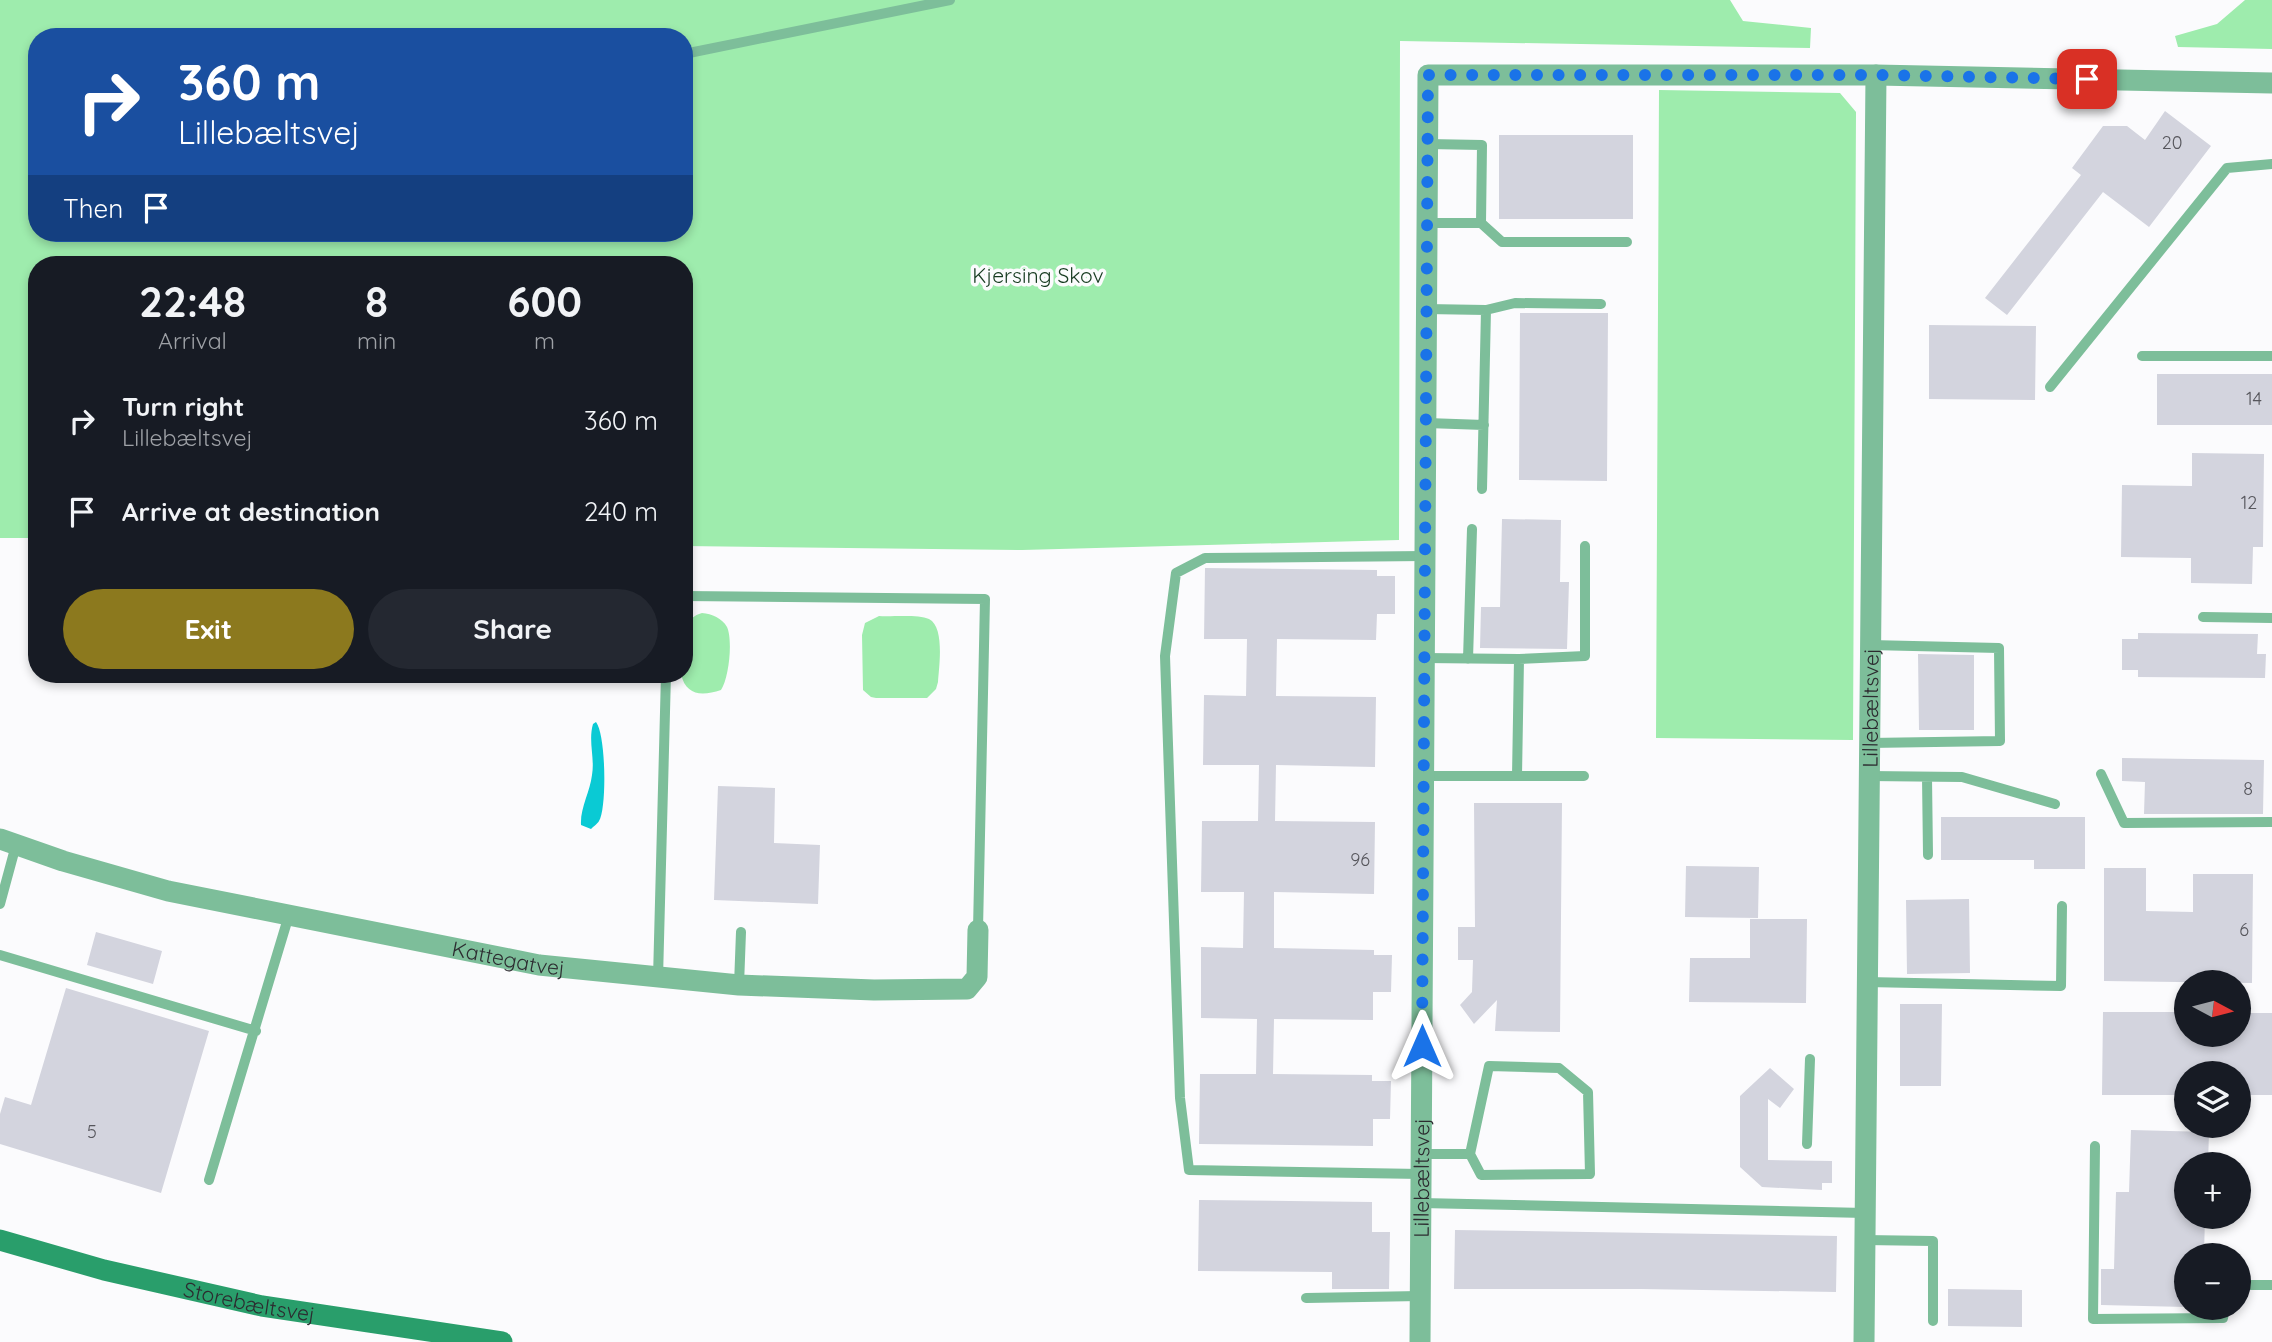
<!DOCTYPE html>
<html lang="en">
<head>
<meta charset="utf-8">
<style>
  :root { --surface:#171b24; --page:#242831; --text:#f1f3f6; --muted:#9ea1a6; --accent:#8c791e }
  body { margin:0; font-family:Quicksand,sans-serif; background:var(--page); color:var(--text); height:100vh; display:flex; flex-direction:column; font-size:26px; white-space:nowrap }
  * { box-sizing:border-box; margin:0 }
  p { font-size:23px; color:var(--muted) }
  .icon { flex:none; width:38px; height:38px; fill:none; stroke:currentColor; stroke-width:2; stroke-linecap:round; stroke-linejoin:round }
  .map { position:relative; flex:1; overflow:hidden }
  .details { position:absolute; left:28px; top:256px; width:665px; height:427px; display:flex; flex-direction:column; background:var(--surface); border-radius:28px; box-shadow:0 4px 10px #0003 }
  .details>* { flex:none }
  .guide { position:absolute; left:28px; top:28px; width:665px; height:214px; border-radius:28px; box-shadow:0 4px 10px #0003; background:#1a4fa0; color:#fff; overflow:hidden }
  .needle { width:46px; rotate:97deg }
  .tools { position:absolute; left:2174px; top:970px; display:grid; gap:14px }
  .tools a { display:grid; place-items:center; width:77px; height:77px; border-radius:50%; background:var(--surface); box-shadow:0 4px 10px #0003; font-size:35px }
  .pin { position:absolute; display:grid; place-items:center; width:60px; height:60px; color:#fff; margin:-30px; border-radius:14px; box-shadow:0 4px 10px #0006 }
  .me { position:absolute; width:77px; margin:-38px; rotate:0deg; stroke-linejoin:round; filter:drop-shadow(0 0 5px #0008) }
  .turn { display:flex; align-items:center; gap:24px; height:147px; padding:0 35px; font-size:32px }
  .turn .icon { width:91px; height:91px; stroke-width:2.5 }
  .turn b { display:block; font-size:49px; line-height:60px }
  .then { display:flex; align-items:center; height:66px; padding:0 35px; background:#0003; gap:14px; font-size:26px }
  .eta { display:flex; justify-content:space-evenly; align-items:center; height:119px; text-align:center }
  .eta b { font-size:42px; font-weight:800; line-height:49px }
  .cta { display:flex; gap:14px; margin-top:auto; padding:14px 35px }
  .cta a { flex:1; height:80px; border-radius:42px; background:var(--accent); color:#fff; font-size:28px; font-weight:800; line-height:80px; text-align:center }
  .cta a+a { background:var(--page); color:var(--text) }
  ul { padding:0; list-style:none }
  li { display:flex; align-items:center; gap:21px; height:91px; padding:0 35px }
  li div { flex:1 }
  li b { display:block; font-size:26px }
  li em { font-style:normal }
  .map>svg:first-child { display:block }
</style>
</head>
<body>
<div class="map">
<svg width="2272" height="1342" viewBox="0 0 2272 1342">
  <rect width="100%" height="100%" fill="#fbfbfd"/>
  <path fill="#9eecad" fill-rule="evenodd" d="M 0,0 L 1730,0 L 1743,21 L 1811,28 L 1810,48 L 1400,41 L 1399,540 L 1022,550 L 684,546 L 684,264 L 37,264 L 37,538 L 0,538 ZM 37,37 L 684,37 L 684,233 L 37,233 Z
    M 2245,0 L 2272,0 L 2272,49 L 2178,47 L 2175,36 L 2217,24 Z
    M 1659,90 L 1840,93 L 1856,112 L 1853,740 L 1656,738 Z
    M 702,613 C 712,614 722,618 727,627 C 733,640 729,678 721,690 C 702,696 686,696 681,674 L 684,674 C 684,652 676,620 702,613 Z
    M 879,616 C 891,617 918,614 929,619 C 945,627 939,667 938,682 L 936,689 L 927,698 L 876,698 L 871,697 L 863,690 L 862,635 L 865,623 Z"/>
  <path fill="#0acad4" d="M 596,722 C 606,735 607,808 599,821 C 598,823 592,828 591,829 L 581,825 C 580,808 590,792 592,775 C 595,758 588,741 593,724 Z"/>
  <path fill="#d3d4de" d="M 2165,111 L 2211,146 L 2149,227 L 2103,192 L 2007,315 L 1985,298 L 2081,175 L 2072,168 L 2103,126 L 2127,126 L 2145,140 Z
    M 1499,135 L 1633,135 L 1633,219 L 1499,219 Z
    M 1520,313 L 1608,313 L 1607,481 L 1519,480 Z
    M 1929,325 L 2036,326 L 2035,400 L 1929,399 Z
    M 2157,374 L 2272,374 L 2272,425 L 2157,425 Z
    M 2192,453 L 2264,454 L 2263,547 L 2253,547 L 2252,584 L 2191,583 L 2191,558 L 2121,557 L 2122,485 L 2192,486 Z
    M 1502,519 L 1561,520 L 1560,582 L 1569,582 L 1567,649 L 1480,648 L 1481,607 L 1500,607 Z
    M 1205,568 L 1377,570 L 1377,576 L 1395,576 L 1395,614 L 1377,614 L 1376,640 L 1277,639 L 1276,696 L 1376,697 L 1375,767 L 1276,765 L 1275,821 L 1375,822 L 1374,894 L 1274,892 L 1274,948 L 1374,950 L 1374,955 L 1392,955 L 1391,992 L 1373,992 L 1373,1020 L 1274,1019 L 1273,1074 L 1372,1075 L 1372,1081 L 1391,1081 L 1390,1119 L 1373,1119 L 1373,1146 L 1199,1144 L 1200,1074 L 1256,1074 L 1257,1019 L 1201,1018 L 1201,947 L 1243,948 L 1244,892 L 1201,892 L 1202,821 L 1258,821 L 1259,765 L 1203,765 L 1204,695 L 1246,696 L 1247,639 L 1204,639 Z
    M 2138,633 L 2258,634 L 2257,654 L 2266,654 L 2265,678 L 2138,677 L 2138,670 L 2122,670 L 2122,639 L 2138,639 Z
    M 1918,654 L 1974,655 L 1974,730 L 1919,730 Z
    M 2122,758 L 2264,760 L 2263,814 L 2144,814 L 2145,782 L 2122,781 Z
    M 718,786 L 775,788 L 774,843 L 820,845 L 818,904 L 714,900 Z
    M 1474,803 L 1562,803 L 1560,1032 L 1495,1031 L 1497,1000 L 1474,1024 L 1460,1005 L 1472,992 L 1473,960 L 1458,960 L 1458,927 L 1475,927 Z
    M 1941,817 L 2085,817 L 2085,869 L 2034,869 L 2034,860 L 1941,860 Z
    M 1686,866 L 1759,867 L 1758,918 L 1685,917 Z
    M 2104,868 L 2146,868 L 2146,911 L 2193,912 L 2193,874 L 2253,874 L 2252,983 L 2104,981 Z
    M 1969,899 L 1970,973 L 1907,974 L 1906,900 Z
    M 1750,919 L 1807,919 L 1806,1003 L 1689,1002 L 1690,958 L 1750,958 Z
    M 96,932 L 162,951 L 153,984 L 87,965 Z
    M 66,988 L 209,1031 L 161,1193 L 0,1144 L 0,1114 L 5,1097 L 31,1105 Z
    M 1900,1004 L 1942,1004 L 1941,1086 L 1900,1086 Z
    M 2103,1012 L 2186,1012 L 2186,1034 L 2238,1034 L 2238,1013 L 2272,1013 L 2272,1095 L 2238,1095 L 2238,1073 L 2186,1073 L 2186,1095 L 2102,1095 Z
    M 1770,1068 L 1794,1089 L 1780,1108 L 1768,1099 L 1768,1160 L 1832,1161 L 1832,1183 L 1822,1183 L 1822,1190 L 1762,1187 L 1740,1167 L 1740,1096 Z
    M 2131,1130 L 2209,1132 L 2208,1164 L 2186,1164 L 2186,1216 L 2205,1216 L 2204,1255 L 2186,1255 L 2186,1307 L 2101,1305 L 2101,1269 L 2114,1269 L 2116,1192 L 2129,1192 Z
    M 1199,1200 L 1372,1202 L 1372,1232 L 1390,1232 L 1389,1289 L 1332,1289 L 1332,1272 L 1198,1271 Z
    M 1455,1230 L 1837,1236 L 1836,1292 L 1641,1289 L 1454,1289 Z
    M 1948,1289 L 2022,1290 L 2022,1327 L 1948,1326 Z"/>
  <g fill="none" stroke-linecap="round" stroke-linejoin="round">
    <path stroke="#7dbe9a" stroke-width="10" d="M 684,54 L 950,0
      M 1428,144 L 1482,145 L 1481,223 L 1502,242 L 1627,242
      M 1426,223 L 1481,223
      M 1426,309 L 1486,310 L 1515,303 L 1601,304
      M 2142,356 L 2272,356
      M 2050,387 L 2227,168 L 2272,164
      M 1427,423 L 1484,425
      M 1482,489 L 1486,310
      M 684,596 L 985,599 L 978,930
      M 2203,617 L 2272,618
      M 1425,658 L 1519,659 L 1585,656 L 1585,546
      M 1468,659 L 1472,529
      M 1869,743 L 2000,741 L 1999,648 L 1870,645
      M 2101,774 L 2124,823 L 2272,822
      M 1424,776 L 1584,776
      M 1517,776 L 1519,659
      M 1869,776 L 1962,777 L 2055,804
      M 1927,777 L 1928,855
      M 0,904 L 16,845
      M 0,955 L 256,1031
      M 658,978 L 666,674
      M 1867,982 L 2061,986 L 2062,906
      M 739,985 L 741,932
      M 1489,1066 L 1559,1068 L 1588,1092 L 1590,1174 L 1481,1175 L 1470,1154 Z
      M 1807,1144 L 1810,1059
      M 2095,1146 L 2093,1319 L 2223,1318 L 2225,1307
      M 1421,1154 L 1470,1154
      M 1421,1174 L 1189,1170 L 1180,1098 L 1165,656 L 1176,573 L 1205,558 L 1425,556
      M 209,1180 L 289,915
      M 1421,1203 L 1865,1213
      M 1865,1240 L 1933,1241 L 1933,1321
      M 2238,1285 L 2272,1285
      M 1306,1298 L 1420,1296"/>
    <g stroke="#7dbe9a" stroke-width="21">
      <path id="s1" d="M 0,839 L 63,861 L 168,891 L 539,965 L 739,985 L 874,990 L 967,989 L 977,977 L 978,930"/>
      <path id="s2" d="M 1420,1342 L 1428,75 L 1876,75 L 2272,83"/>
      <path id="s3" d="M 1864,1342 L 1876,75"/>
    </g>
    <path stroke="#299e6b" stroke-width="21" id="s4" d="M 0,1240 L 104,1270 L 262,1306 L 502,1342"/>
  </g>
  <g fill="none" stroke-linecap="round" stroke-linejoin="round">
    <path stroke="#1a73e8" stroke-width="12" stroke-dasharray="0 21.6" d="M 1422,1046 L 1428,75 L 1876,75 L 2087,79"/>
  </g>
  <g text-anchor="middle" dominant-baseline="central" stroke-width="7" stroke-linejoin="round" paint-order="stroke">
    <g font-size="18" fill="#56565c">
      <text x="2172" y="142">20</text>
      <text x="2254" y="398">14</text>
      <text x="2249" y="502">12</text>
      <text x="2248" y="788">8</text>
      <text x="1360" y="859">96</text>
      <text x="2244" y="929">6</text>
      <text x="92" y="1131">5</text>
    </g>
    <g font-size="21" fill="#163b20" stroke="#fbfbfd">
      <text x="1038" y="275">Kjersing Skov</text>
    </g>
    <g font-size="21" fill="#2c2c30" stroke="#fbfbfd">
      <text stroke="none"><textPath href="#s3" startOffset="634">Lillebæltsvej</textPath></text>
      <text stroke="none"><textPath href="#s1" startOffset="523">Kattegatvej</textPath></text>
      <text stroke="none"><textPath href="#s2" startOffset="164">Lillebæltsvej</textPath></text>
      <text stroke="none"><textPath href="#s4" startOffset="257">Storebæltsvej</textPath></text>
    </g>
  </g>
</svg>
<div class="tools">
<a><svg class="needle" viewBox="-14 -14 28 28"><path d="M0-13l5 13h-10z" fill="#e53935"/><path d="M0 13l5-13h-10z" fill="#9ea1a6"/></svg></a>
<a><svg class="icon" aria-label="layers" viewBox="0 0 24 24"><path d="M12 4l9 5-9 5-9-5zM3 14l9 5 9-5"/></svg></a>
<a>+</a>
<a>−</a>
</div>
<div class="pin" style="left:2087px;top:79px;background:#d93025"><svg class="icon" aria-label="arrive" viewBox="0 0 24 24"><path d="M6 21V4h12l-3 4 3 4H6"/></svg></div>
<svg class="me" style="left:1422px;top:1046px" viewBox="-20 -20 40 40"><path d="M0-17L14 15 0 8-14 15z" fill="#1a73e8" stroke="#fff" stroke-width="4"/></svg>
<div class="guide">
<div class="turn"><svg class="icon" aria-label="right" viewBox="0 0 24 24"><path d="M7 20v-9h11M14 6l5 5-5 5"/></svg><div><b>360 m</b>Lillebæltsvej</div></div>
<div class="then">Then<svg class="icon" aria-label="arrive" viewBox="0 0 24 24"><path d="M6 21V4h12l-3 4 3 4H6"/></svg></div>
</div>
<section class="details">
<div class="eta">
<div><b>22:48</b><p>Arrival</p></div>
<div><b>8</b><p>min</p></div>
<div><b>600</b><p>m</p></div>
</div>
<ul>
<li><svg class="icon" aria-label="right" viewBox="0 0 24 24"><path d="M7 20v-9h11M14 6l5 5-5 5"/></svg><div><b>Turn right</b><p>Lillebæltsvej</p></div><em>360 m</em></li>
<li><svg class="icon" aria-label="arrive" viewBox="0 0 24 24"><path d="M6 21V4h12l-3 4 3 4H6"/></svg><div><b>Arrive at destination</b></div><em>240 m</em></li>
</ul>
<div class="cta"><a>Exit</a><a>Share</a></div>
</section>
</div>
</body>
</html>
